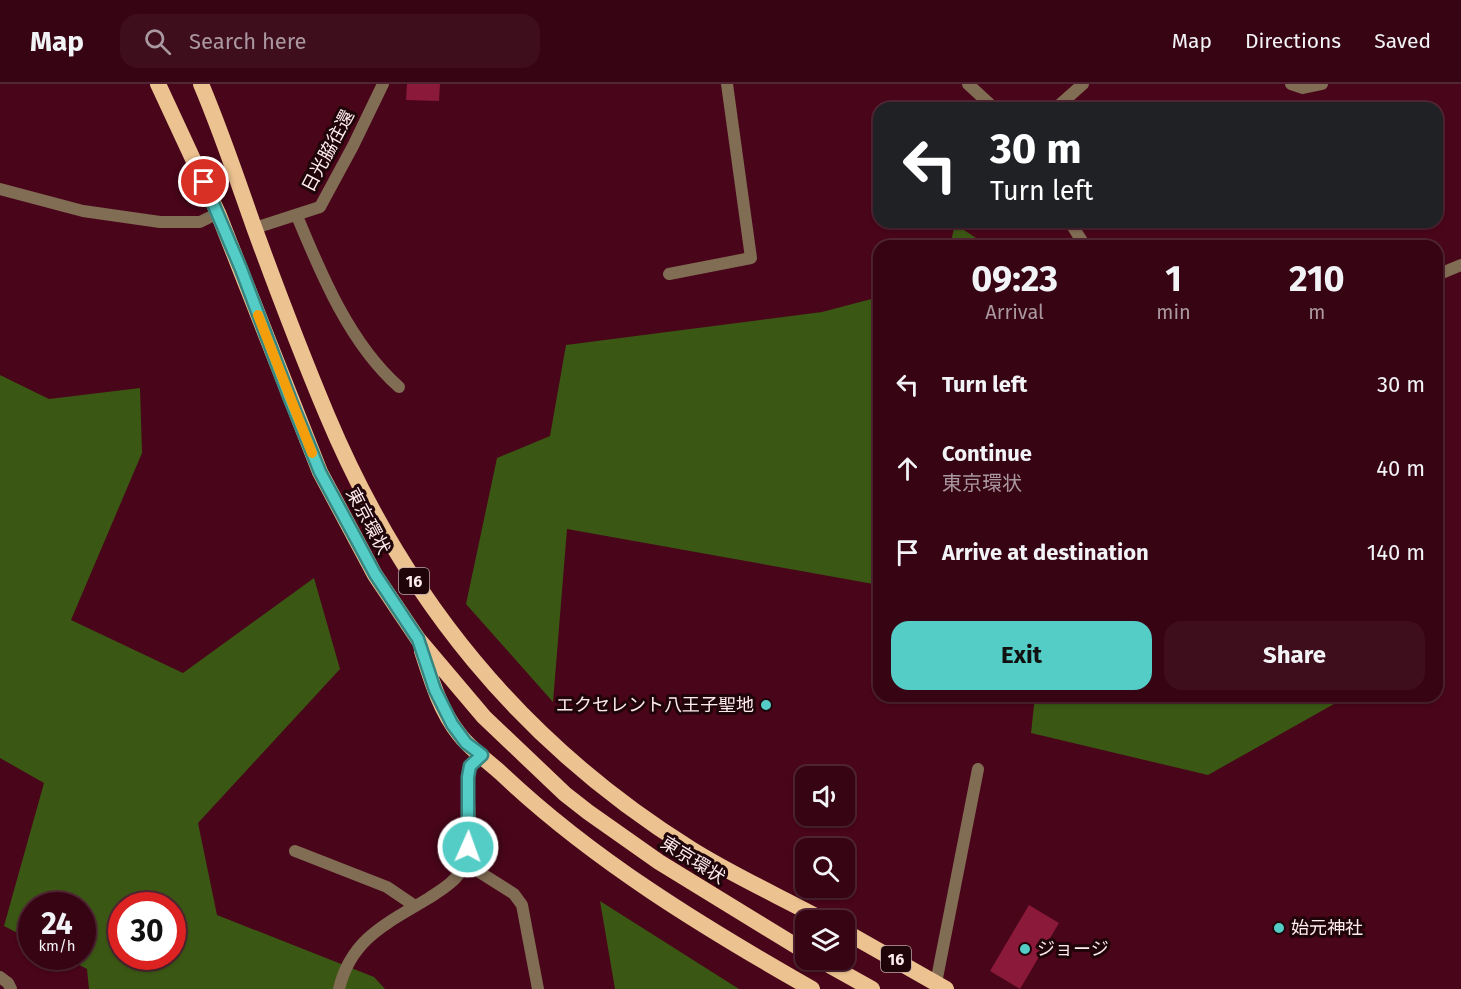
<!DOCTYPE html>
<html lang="en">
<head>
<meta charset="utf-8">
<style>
  :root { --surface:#370414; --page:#3e0e1d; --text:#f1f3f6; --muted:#aa98a0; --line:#512534; --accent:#54cdc7 }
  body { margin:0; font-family:"Fira Sans","Noto Sans JP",sans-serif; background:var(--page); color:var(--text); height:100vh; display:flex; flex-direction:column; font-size:22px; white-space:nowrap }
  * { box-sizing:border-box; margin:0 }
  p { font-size:20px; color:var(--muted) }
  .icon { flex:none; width:33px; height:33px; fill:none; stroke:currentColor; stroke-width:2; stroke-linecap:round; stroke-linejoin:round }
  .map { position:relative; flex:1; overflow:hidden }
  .details { position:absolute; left:873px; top:156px; width:570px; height:462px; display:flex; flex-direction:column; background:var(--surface); border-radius:18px; box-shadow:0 2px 4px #0004,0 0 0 2px var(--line) }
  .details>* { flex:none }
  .guide { position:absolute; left:873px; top:18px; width:570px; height:126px; border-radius:18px; box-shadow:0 2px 4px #0004,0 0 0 2px var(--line); background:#202124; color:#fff; overflow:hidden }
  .controls { position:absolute; left:795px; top:682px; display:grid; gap:12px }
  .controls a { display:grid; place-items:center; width:60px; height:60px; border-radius:12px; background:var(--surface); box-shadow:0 2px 4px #0004,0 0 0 2px var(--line); font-size:30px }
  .speed { position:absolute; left:18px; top:808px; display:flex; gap:12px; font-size:30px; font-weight:700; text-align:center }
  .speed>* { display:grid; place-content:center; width:78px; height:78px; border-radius:50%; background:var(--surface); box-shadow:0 2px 4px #0004,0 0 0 2px var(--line); line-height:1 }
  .speed small { font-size:15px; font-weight:400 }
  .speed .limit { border:9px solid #d22; background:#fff; color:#111 }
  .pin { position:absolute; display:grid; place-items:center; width:51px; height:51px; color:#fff; margin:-26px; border:3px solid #fff; border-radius:50%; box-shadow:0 2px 6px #0007 }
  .me { position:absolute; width:66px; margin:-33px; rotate:2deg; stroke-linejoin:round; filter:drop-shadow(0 0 4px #0008) }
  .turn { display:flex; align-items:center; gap:21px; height:126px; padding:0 18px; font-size:27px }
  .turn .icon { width:78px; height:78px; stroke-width:2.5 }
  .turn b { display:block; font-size:42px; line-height:51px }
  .eta { display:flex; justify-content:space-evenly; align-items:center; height:102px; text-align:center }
  .eta b { font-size:36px; font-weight:700; line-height:42px }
  .button { display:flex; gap:12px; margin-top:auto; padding:12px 18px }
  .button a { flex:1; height:69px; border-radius:18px; background:var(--accent); color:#111; font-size:24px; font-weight:700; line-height:69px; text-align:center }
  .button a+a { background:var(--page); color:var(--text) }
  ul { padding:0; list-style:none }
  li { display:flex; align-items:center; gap:18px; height:84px; padding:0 18px }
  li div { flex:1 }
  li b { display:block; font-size:22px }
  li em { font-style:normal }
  header { display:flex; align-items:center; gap:36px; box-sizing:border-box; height:84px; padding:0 30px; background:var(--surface); border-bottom:2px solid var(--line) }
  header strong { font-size:28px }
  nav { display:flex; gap:33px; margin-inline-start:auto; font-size:21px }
  .search { width:420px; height:54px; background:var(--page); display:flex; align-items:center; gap:15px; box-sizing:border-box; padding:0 21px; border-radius:18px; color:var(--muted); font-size:22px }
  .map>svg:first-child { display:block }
</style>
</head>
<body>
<header>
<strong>Map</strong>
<div class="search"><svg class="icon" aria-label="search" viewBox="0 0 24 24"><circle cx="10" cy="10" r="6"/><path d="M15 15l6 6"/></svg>Search here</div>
<nav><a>Map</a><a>Directions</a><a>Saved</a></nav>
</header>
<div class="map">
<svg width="1461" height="905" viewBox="0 0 1461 905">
  <rect width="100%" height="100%" fill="#49051a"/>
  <path fill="#3b5714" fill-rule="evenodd" d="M 955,140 L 988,162 L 950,162 Z
    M 879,213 L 879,501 L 567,445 L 553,618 L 466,520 L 497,374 L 550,352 L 566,261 L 822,228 Z
    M 0,291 L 49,315 L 140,304 L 142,369 L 71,536 L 183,589 L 314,494 L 340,585 L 198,739 L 217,831 L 374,893 L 385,905 L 89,905 L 87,885 L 64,873 L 82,873 L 82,822 L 32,822 L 31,856 L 4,842 L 44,699 L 0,674 ZM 122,822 L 172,822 L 172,873 L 122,873 Z
    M 1035,612 L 1342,612 L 1341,616 L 1208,691 L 1031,649 Z
    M 600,817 L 739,905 L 615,905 Z"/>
  <path fill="#8a193a" d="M 407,0 L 440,0 L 439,17 L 406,16 Z
    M 1029,821 L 1059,839 L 1020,905 L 990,887 Z"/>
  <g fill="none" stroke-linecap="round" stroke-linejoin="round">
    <path stroke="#816c54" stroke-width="12" d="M 0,105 L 83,127 L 160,138 L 200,138 L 218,129
      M 936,899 L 978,685"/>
    <path stroke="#816c54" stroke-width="12" d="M 968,0 L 994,24
      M 1291,0 L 1303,4 L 1322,0
      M 1056,24 L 1083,0
      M 297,132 C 321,190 350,260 399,303
      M 1070,138 L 1085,162
      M 255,144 L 320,123 L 353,62 L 383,0
      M 669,190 L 751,174 L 727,0
      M 1437,191 L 1461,181
      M 295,767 L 387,803 L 415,822
      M 465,779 L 514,810 L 522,821 L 538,905
      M 0,893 L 8,899 L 11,905
      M 339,905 C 351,854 388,839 429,814 C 443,805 458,796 465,780 C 474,757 468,718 468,693 L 470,682 L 482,671"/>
    <path stroke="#ecc290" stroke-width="16" d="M 158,0 L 218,129 L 320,388 L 375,491 L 418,555 L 484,633 L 565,710 L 588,728 L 659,778 L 806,868
      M 201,0 C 221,47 237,95 254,143 C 277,206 301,269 327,331 C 404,514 521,659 691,765 C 734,792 781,813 825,837
      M 422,567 C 431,595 440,626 459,650 C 470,665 488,677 502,690 C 593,776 703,843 812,905
      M 844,847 L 946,905
      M 820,876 L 872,905"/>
  </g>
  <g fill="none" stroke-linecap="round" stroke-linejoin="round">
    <g stroke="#378581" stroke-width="15">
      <path id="route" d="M 204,98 L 241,185 L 291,317 L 320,388 L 375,490 L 418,555 L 435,606 L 452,640 L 466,659 L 482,671 L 470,682 L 468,693 L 468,763"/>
    </g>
    <use href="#route" stroke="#54cdc7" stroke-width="10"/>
    <path stroke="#f59e0b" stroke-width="10" d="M 258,231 L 312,369"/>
  </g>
  <g fill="#54cdc7" stroke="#1f0409" stroke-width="2">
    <circle cx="766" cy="621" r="6"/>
    <circle cx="1279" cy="844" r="6"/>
    <circle cx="1025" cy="865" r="6"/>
  </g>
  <g text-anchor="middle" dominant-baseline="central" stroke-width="6" stroke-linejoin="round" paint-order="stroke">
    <g fill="#1f0409" stroke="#baa6a9" stroke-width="1.5">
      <rect x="399" y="484" width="30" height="26" rx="4.5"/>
      <rect x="881" y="862" width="30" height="26" rx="4.5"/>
    </g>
    <g font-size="16" font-weight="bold" fill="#fdebed">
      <text x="414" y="497">16</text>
      <text x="896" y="875">16</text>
    </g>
    <g font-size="18" fill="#fdebed" stroke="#1f0409">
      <text transform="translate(328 67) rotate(-62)">日光脇往還</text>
      <text transform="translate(368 437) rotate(62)">東京環状</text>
      <text transform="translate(693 776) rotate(32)">東京環状</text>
    </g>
    <g font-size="18" fill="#fdebed" stroke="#1f0409" text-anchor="start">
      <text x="754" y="621" text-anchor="end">エクセレント八王子聖地</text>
      <text x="1291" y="844">始元神社</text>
      <text x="1037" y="865">ジョージ</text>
    </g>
  </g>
</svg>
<div class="controls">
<a><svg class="icon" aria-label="sound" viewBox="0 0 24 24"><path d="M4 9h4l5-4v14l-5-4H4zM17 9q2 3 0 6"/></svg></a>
<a><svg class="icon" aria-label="search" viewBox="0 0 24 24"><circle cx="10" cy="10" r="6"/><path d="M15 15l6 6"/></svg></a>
<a><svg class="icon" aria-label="layers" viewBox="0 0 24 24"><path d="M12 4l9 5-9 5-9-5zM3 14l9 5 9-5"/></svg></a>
</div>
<div class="speed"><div>24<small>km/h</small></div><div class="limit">30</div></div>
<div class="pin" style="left:204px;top:98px;background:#d93025"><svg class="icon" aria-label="arrive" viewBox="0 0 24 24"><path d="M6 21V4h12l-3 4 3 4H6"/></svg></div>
<svg class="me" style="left:468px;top:763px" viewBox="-20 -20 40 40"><circle r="17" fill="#54cdc7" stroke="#fff" stroke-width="3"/><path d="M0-11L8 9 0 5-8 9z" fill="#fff"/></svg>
<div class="guide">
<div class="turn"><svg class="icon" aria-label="left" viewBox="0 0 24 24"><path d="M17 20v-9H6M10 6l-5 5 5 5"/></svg><div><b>30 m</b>Turn left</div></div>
</div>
<section class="details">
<div class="eta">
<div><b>09:23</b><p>Arrival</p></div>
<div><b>1</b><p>min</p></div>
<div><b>210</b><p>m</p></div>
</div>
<ul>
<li><svg class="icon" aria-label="left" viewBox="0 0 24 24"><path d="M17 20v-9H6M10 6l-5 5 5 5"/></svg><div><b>Turn left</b></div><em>30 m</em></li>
<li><svg class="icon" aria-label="ahead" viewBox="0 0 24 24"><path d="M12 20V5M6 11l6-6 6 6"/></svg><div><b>Continue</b><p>東京環状</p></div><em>40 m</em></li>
<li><svg class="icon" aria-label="arrive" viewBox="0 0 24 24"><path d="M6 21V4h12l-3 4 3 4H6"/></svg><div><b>Arrive at destination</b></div><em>140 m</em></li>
</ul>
<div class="button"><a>Exit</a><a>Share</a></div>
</section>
</div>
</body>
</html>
